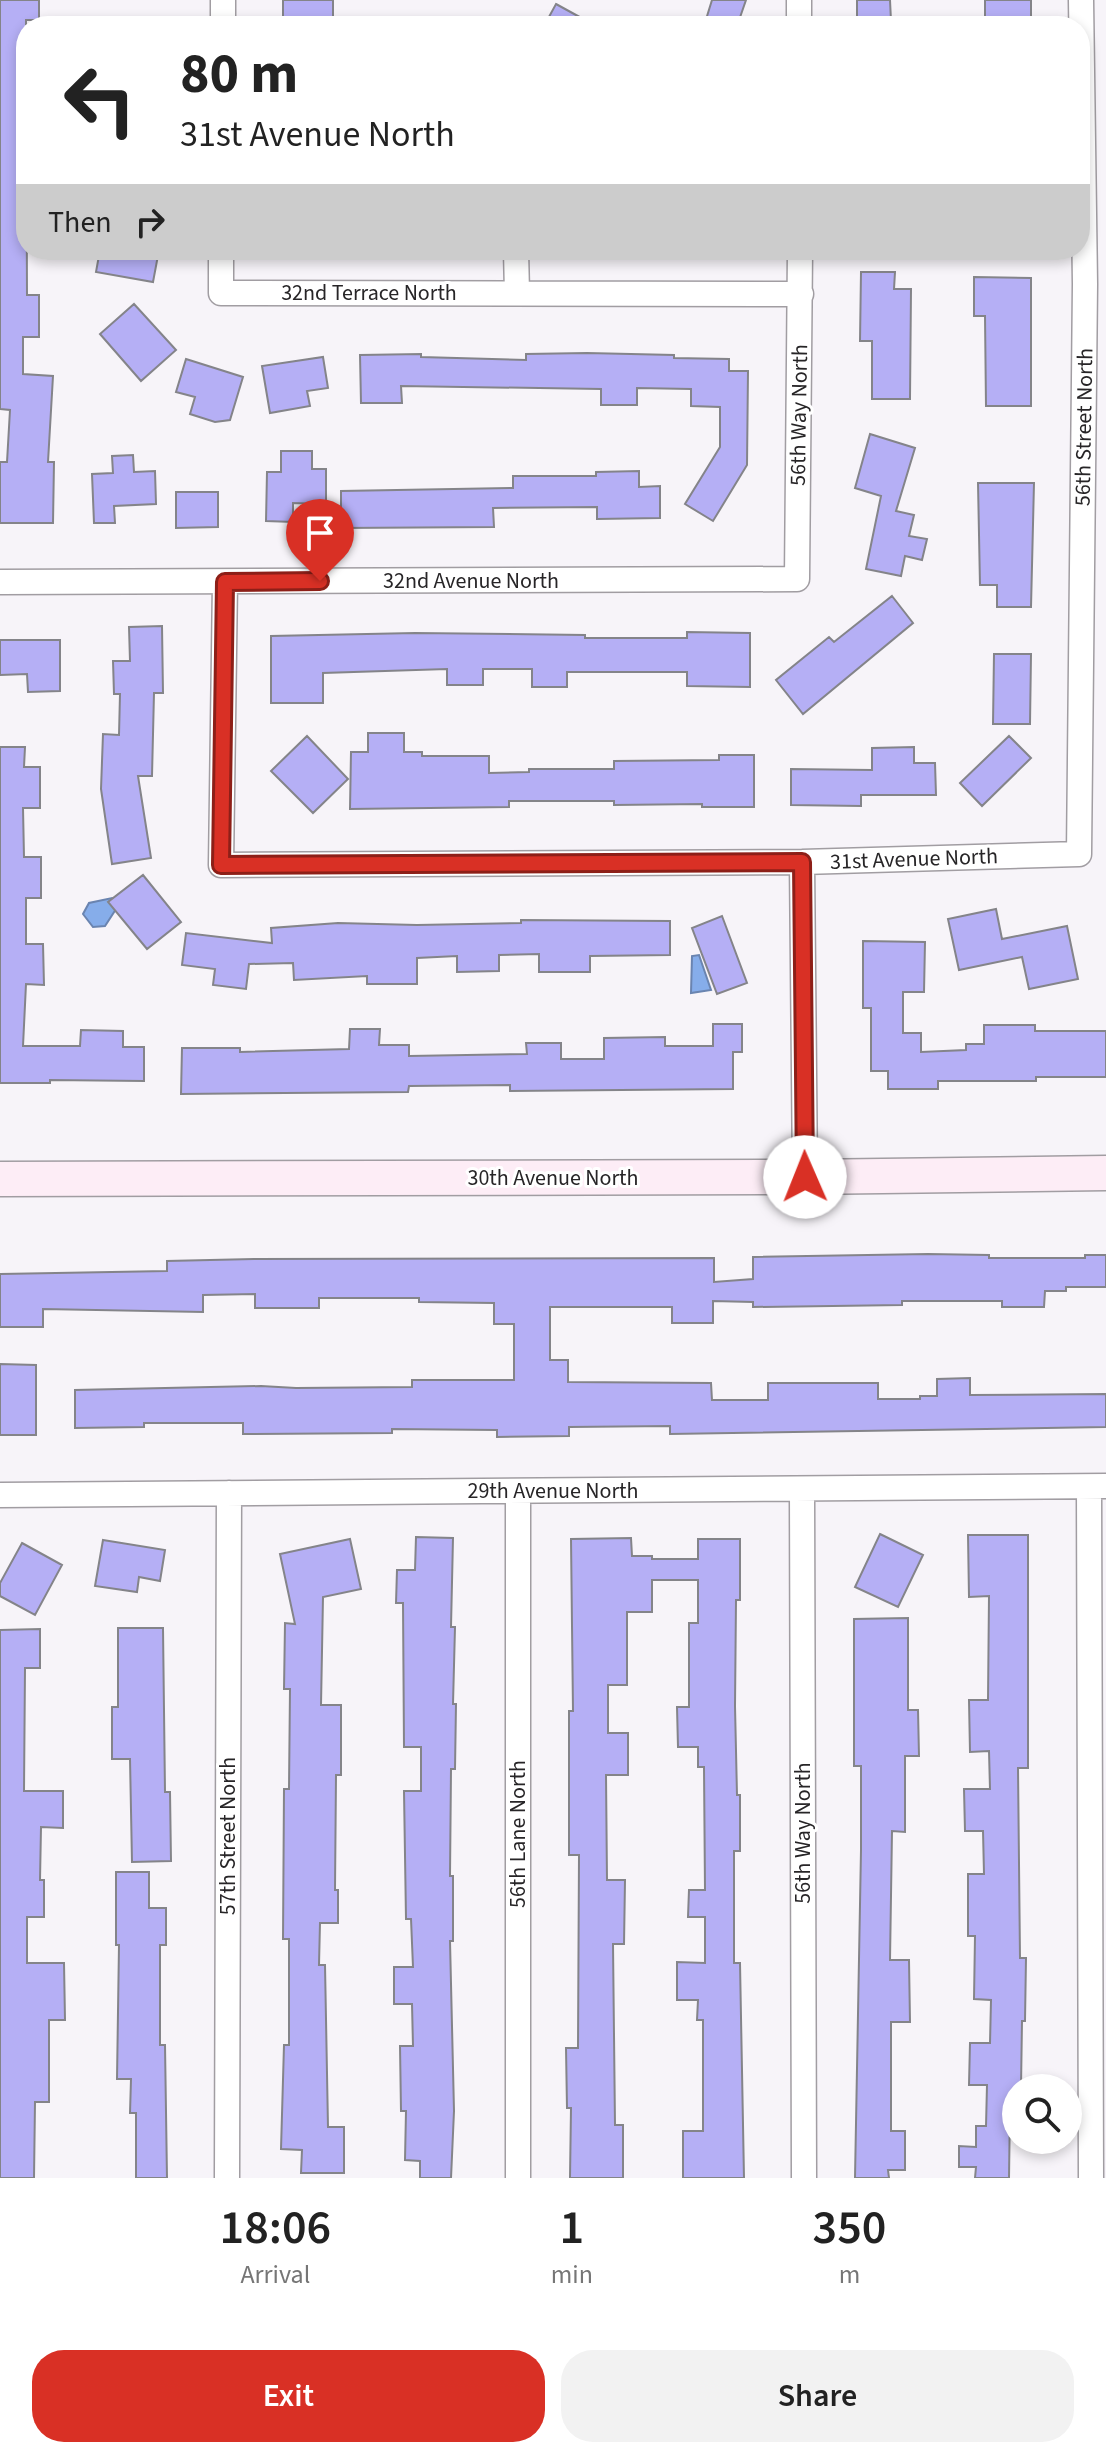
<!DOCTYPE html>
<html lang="en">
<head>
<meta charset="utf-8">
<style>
  :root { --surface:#fff; --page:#f2f2f2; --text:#222; --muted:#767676; --accent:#d93025 }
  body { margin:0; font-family:"Source Sans 3",sans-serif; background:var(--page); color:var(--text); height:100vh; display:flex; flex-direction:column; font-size:30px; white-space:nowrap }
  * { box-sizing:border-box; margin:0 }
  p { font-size:26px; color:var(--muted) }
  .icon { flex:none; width:44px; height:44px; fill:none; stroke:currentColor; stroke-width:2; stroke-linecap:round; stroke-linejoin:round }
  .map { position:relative; height:2178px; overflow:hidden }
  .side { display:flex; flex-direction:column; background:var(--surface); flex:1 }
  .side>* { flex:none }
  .hud { position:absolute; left:16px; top:16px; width:1074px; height:244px; border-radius:32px; box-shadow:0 4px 12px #0003; background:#fff; color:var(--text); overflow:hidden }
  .fabs { position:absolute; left:1002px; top:2074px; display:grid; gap:16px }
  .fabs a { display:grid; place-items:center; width:80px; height:80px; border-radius:50%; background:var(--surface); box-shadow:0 4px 12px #0003; font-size:40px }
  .pin { position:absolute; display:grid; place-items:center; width:68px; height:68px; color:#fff; margin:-82px -34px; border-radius:50% 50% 50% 0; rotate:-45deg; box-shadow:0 0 8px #0007 }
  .pin .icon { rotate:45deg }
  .me { position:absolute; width:88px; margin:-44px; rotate:359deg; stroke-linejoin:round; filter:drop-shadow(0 0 6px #0008) }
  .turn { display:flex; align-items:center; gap:28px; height:168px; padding:0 32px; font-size:36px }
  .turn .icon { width:104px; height:104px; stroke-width:2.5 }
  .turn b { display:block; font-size:56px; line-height:68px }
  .then { display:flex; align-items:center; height:76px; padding:0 32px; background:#0003; gap:16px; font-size:30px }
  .eta { display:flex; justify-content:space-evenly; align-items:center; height:136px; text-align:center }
  .eta b { font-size:48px; font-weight:600; line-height:56px }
  .action { display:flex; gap:16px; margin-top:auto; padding:16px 32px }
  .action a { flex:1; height:92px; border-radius:32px; background:var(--accent); color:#fff; font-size:32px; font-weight:600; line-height:92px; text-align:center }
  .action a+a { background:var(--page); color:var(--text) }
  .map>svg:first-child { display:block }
</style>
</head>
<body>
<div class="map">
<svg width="1106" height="2178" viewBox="0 0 1106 2178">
  <rect width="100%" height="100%" fill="#f7f4f9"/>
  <path fill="#86adea" stroke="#6a84b0" stroke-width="2" d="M 112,898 L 118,906 L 105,926 L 93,927 L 83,914 L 89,903 Z
    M 699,955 L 711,990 L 691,993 L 692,956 Z"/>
  <path fill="#b5aff5" stroke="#848489" stroke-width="2" d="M 0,0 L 39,0 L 39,20 L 26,20 L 27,295 L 39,295 L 39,337 L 23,337 L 23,374 L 53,376 L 48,462 L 54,462 L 53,523 L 0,523 L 0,462 L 7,462 L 10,410 L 0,409 Z
    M 283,0 L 333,0 L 333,24 L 283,26 Z
    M 712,0 L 746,0 L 737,26 L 704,26 Z
    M 857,0 L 890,0 L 891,21 L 857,22 Z
    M 985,0 L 1031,0 L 1031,26 L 985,26 Z
    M 556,4 L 596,26 L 544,26 Z
    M 100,250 L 159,250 L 153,282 L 96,272 Z
    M 861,272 L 895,272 L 894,289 L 911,289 L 910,399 L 872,399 L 872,341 L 860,341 Z
    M 974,277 L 1031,278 L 1031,406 L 986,406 L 985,316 L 974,316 Z
    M 134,304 L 176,350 L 141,381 L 100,334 Z
    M 587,353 L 674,355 L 674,358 L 729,359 L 729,371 L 748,371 L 747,465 L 713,521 L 685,504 L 720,447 L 720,407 L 691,406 L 691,389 L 637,388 L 637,405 L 601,405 L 601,389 L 401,386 L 402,403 L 361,403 L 360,355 L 421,354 L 421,357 L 526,360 L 526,354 Z
    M 323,357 L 328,388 L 307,391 L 310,406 L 270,413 L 262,366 Z
    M 186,359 L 243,377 L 230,420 L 215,422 L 190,414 L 195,397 L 176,392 Z
    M 870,434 L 915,448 L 896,511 L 914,515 L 909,536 L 927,539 L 922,560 L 905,556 L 901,576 L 866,569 L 881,496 L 855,488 Z
    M 281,451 L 312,451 L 312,469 L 326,469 L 326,504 L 293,503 L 293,522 L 266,521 L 267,472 L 281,472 Z
    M 133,455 L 134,472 L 155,471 L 156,504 L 114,506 L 115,523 L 94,523 L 92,474 L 113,473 L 112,456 Z
    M 639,471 L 639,487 L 660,486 L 660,518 L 597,519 L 597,507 L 493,508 L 494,527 L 341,528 L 341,491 L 513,488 L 513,476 L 596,476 L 596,472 Z
    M 978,483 L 1034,483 L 1031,607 L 997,607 L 997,585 L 980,585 Z
    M 176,492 L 218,492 L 218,527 L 176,528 Z
    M 892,596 L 913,623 L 803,714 L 776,680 L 829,637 L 834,642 Z
    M 162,626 L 163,693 L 154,693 L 152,776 L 138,776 L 151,858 L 112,864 L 101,789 L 103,734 L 119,735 L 120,694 L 114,694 L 113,661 L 130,661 L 129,627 Z
    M 687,632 L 750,633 L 750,687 L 687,686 L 687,672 L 567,672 L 567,687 L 532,687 L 532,669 L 483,669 L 483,685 L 447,685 L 447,669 L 323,673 L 323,703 L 271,703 L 271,636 L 415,633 L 585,635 L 585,638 L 687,638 Z
    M 0,640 L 60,640 L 60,691 L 28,692 L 27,674 L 0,675 Z
    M 994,654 L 1031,654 L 1030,724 L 993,724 Z
    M 368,733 L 404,733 L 404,752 L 422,752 L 422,756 L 489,756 L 489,773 L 529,772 L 529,769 L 614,769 L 614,761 L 719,760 L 719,755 L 754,755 L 754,807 L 702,807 L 702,804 L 614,805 L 614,801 L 509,801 L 509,807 L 350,809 L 351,752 L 368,752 Z
    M 307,736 L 348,779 L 313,813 L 271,771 Z
    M 1009,736 L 1031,758 L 982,806 L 960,783 Z
    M 0,747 L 25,747 L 24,767 L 40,767 L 40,808 L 23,808 L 24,857 L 41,857 L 41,898 L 26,898 L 26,944 L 43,944 L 44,985 L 26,984 L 23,1046 L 80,1046 L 81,1030 L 123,1031 L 123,1047 L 144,1047 L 144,1081 L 50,1080 L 50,1083 L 0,1083 Z
    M 914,747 L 914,763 L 935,763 L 936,795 L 861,795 L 861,806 L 791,805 L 791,769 L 872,770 L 872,748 Z
    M 143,875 L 181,922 L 147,949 L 108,902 Z
    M 996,909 L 1002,939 L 1067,926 L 1078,979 L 1029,989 L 1022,957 L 959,970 L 948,919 Z
    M 722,916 L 747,983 L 717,994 L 692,928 Z
    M 521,920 L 670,921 L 670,955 L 590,956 L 590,972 L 539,972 L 539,954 L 499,955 L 499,971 L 457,972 L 457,956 L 417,958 L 417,984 L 367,984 L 367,976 L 294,980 L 293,963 L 249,964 L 246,989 L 213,985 L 215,969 L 182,965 L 186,933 L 272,943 L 271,928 L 338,923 L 417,925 L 521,923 Z
    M 863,941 L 925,942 L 924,992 L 903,992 L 903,1033 L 921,1033 L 921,1052 L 966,1050 L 966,1044 L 984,1044 L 984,1025 L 1035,1025 L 1035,1031 L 1106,1031 L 1106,1077 L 1036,1077 L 1036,1081 L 938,1081 L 938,1089 L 888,1089 L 888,1071 L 871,1071 L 871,1008 L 863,1008 Z
    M 713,1024 L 742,1024 L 742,1052 L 733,1052 L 733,1089 L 510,1091 L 510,1085 L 409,1086 L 408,1092 L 181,1094 L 182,1048 L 240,1048 L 240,1052 L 349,1049 L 350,1029 L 380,1029 L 379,1045 L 409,1045 L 409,1056 L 527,1054 L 526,1043 L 561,1043 L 561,1059 L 604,1059 L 604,1038 L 665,1037 L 665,1046 L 713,1046 Z
    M 928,1254 L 989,1255 L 989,1258 L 1085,1258 L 1085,1255 L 1106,1255 L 1106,1287 L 1066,1287 L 1066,1291 L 1045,1291 L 1044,1307 L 1002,1307 L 1002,1301 L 902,1301 L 902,1305 L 753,1307 L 753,1302 L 713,1301 L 713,1323 L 672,1323 L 672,1307 L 550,1307 L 550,1360 L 568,1360 L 568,1382 L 711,1383 L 712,1400 L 768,1400 L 768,1383 L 878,1383 L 878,1399 L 920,1399 L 920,1396 L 937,1396 L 937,1379 L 970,1378 L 970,1395 L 1106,1394 L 1106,1427 L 670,1434 L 670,1426 L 569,1427 L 569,1436 L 497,1437 L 497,1430 L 392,1429 L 392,1433 L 243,1434 L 243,1423 L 144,1423 L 144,1427 L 75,1428 L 75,1390 L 261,1386 L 296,1388 L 412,1387 L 412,1380 L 514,1380 L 514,1324 L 494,1324 L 494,1303 L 419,1302 L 419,1298 L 319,1298 L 319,1308 L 255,1308 L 255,1294 L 203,1295 L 203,1312 L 43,1309 L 43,1327 L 0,1327 L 0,1274 L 167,1271 L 167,1261 L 254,1259 L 714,1258 L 714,1282 L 753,1279 L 753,1257 Z
    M 0,1364 L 36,1365 L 36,1435 L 0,1435 Z
    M 880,1534 L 923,1555 L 898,1607 L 855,1587 Z
    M 968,1535 L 1028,1535 L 1028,1768 L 1018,1768 L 1020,1958 L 1026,1958 L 1025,2021 L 1022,2021 L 1021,2088 L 1016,2088 L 1016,2107 L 1010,2107 L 1009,2178 L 975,2178 L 976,2167 L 959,2167 L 959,2146 L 976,2147 L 976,2126 L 986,2126 L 987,2085 L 969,2085 L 970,2043 L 990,2043 L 991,2000 L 974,1999 L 975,1936 L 968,1936 L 968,1874 L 984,1874 L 983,1831 L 965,1831 L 964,1789 L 990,1789 L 989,1751 L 970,1752 L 969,1700 L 988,1700 L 989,1596 L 969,1597 Z
    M 416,1537 L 453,1538 L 451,1627 L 455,1627 L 453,1704 L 456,1704 L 455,1769 L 451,1769 L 450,1876 L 453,1876 L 453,1941 L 450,1941 L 454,2111 L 451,2178 L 420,2178 L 420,2161 L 405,2160 L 406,2111 L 401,2111 L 400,2046 L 413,2046 L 412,2004 L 394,2004 L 394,1967 L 413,1967 L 411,1919 L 406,1919 L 404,1791 L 421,1791 L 421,1747 L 404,1747 L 403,1603 L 396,1603 L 397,1570 L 415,1570 Z
    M 631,1538 L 632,1556 L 652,1556 L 652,1559 L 698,1559 L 698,1539 L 740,1539 L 740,1600 L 736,1600 L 735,1706 L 737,1795 L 740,1795 L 740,1851 L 734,1851 L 734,1963 L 740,1963 L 744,2178 L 683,2178 L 683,2131 L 703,2131 L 703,2020 L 697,2020 L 698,2000 L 677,2000 L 677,1962 L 705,1963 L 705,1917 L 688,1917 L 689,1890 L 705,1890 L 704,1767 L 698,1767 L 698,1747 L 678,1747 L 677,1707 L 689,1707 L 689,1623 L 698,1623 L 698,1580 L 652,1580 L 652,1612 L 627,1612 L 627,1685 L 608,1685 L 608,1733 L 628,1733 L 628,1775 L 606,1775 L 607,1880 L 625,1880 L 624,1944 L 613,1944 L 615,2125 L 623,2125 L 623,2178 L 570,2178 L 571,2108 L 567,2108 L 566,2048 L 578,2048 L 579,1855 L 569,1855 L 569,1711 L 573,1711 L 571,1539 Z
    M 350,1539 L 361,1589 L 323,1597 L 321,1705 L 341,1705 L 341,1775 L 336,1775 L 335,1890 L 338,1890 L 338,1923 L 320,1923 L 319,1965 L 325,1965 L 328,2127 L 344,2127 L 344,2173 L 301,2173 L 302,2150 L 281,2149 L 284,2045 L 289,2045 L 289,1939 L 283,1939 L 284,1789 L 289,1789 L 290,1689 L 284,1689 L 285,1623 L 295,1624 L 280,1554 Z
    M 103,1540 L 165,1550 L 160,1581 L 139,1577 L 137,1592 L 95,1586 Z
    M 22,1543 L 62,1565 L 35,1615 L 0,1596 L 0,1583 Z
    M 908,1618 L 908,1710 L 918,1710 L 919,1756 L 905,1756 L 905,1832 L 892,1831 L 890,1960 L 909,1960 L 910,2022 L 891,2022 L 891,2131 L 905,2131 L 905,2170 L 888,2170 L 889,2178 L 855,2178 L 861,1850 L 861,1766 L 854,1766 L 854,1619 Z
    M 118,1628 L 163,1628 L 165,1792 L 170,1792 L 171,1861 L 132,1862 L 130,1759 L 112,1759 L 112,1707 L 118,1707 Z
    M 40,1629 L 40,1668 L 25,1668 L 24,1791 L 63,1791 L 63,1828 L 41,1827 L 40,1880 L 44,1880 L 44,1917 L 27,1917 L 27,1963 L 64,1963 L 65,2020 L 49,2020 L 49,2102 L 35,2102 L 34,2178 L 0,2178 L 0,1630 Z
    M 116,1872 L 149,1872 L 149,1908 L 166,1908 L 166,1945 L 160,1945 L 160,2045 L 165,2045 L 167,2178 L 136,2178 L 136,2113 L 130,2113 L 131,2079 L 117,2079 L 119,1945 L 116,1945 Z"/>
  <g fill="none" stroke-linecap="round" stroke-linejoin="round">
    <g stroke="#a19da2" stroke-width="27">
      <path id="street" d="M 799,0 L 799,26
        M 223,26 L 223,0
        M 221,250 L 221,293 L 801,294
        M 516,250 L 517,293
        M 0,582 L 797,579 L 800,250
        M 225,582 L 221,865 L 802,862 L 1079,854 L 1085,284 L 1081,0
        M 802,862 L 805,1177
        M 1089,1487 L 1091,2178
        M 802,1489 L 804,2178
        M 518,1491 L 518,2178
        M 0,1495 L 1106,1486
        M 227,2178 L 229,1493"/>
    </g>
    <g stroke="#a19da2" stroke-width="37">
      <path id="secondary" d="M 0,1179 L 805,1177 L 1106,1173"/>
    </g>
    <use href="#street" stroke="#fff" stroke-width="24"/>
    <use href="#secondary" stroke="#fdedf6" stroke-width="34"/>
  </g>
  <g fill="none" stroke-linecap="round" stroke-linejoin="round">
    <g stroke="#8d1f18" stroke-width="20">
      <path id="route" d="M 320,581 L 225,582 L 221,865 L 802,862 L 805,1177"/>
    </g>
    <use href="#route" stroke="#d93025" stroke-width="14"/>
  </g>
  <g text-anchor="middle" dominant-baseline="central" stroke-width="6" stroke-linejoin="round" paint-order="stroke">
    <g font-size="22" fill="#272527" stroke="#fff">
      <text x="369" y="293">32nd Terrace North</text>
      <text transform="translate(799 415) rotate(-89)">56th Way North</text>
      <text transform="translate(1084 427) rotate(-89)">56th Street North</text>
      <text x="471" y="581">32nd Avenue North</text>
      <text transform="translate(914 859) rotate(-2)">31st Avenue North</text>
      <text x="553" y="1178">30th Avenue North</text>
      <text x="553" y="1491">29th Avenue North</text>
      <text transform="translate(803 1833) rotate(-90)">56th Way North</text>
      <text transform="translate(518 1834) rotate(-90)">56th Lane North</text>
      <text transform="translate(228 1836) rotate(-90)">57th Street North</text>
    </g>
  </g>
</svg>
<div class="fabs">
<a><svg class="icon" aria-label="search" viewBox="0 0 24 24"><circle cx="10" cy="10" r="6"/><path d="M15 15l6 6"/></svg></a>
</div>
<div class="pin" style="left:320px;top:581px;background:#d93025"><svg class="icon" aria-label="arrive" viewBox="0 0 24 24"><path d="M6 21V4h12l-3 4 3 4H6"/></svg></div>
<svg class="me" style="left:805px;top:1177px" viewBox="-20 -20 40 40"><circle r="19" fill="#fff"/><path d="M0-13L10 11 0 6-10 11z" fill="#d93025"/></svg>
<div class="hud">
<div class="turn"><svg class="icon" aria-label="left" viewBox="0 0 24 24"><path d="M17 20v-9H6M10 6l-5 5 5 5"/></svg><div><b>80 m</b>31st Avenue North</div></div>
<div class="then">Then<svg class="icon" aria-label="right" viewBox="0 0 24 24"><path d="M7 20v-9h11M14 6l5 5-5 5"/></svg></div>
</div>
</div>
<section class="side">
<div class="eta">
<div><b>18:06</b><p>Arrival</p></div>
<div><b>1</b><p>min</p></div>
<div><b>350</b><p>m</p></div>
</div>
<div class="action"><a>Exit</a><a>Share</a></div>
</section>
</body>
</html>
